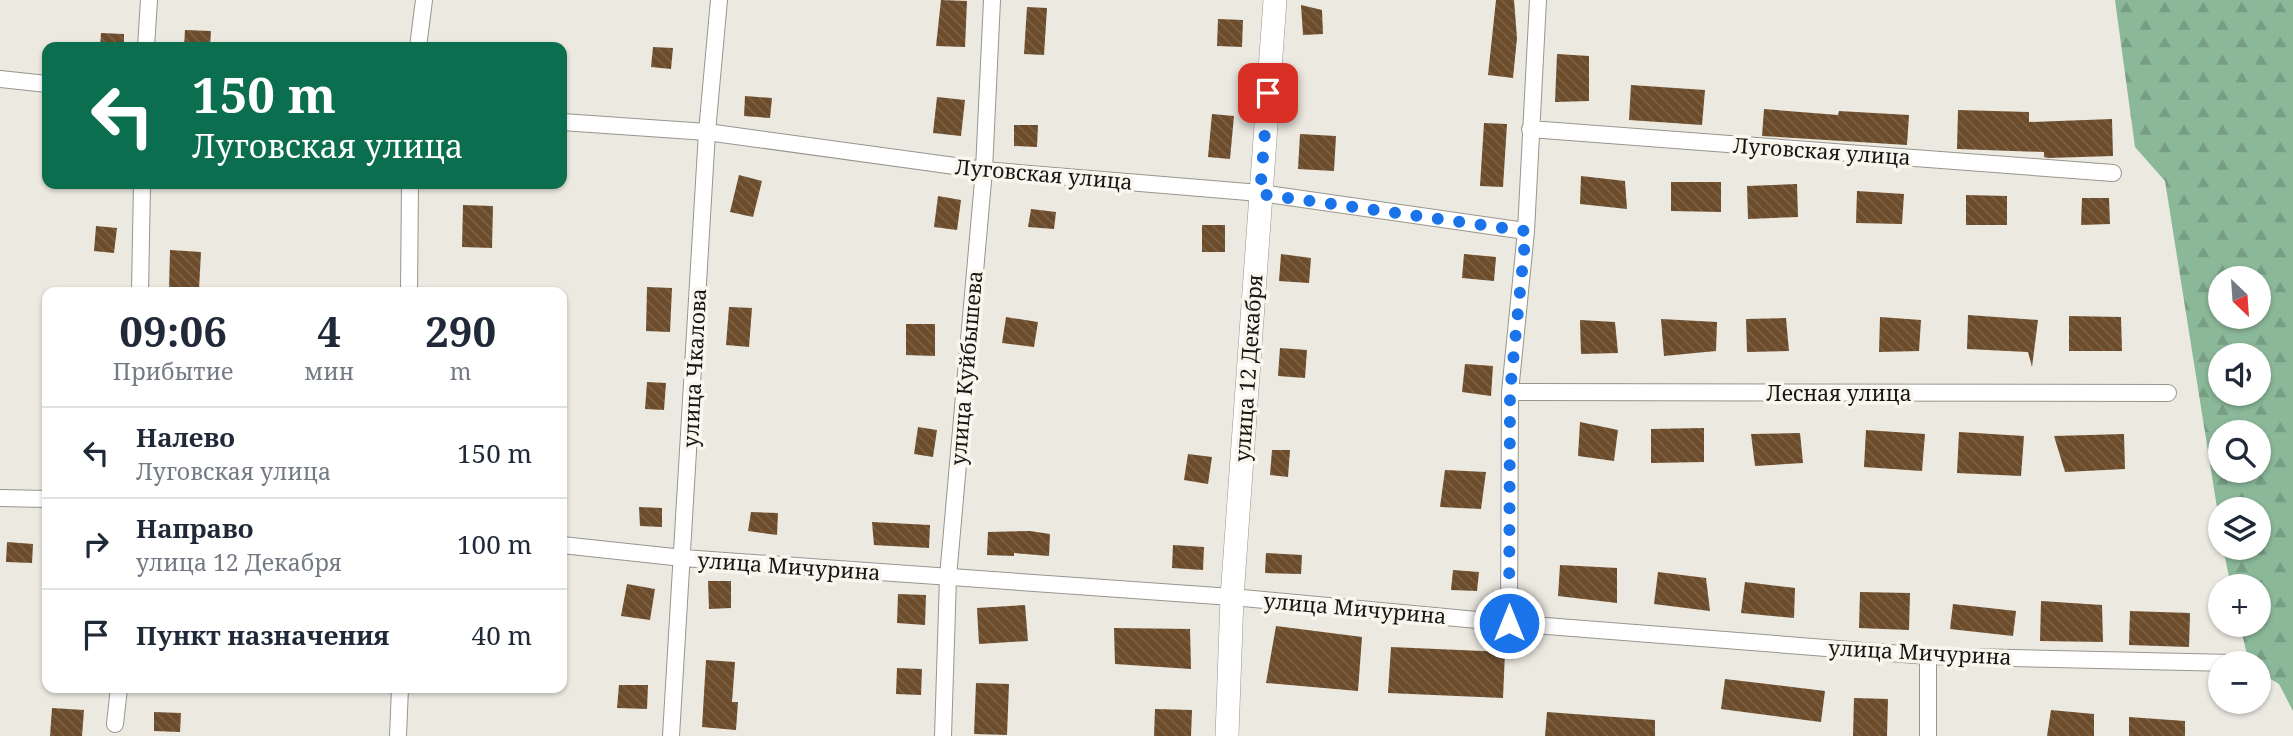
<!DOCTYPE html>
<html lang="ru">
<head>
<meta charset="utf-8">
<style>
  :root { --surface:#fff; --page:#f6f6f7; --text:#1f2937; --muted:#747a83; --line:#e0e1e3 }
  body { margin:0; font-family:"Noto Serif",serif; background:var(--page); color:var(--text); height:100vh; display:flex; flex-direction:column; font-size:26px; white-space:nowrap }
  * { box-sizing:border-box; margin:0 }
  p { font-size:23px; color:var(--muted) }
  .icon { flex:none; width:38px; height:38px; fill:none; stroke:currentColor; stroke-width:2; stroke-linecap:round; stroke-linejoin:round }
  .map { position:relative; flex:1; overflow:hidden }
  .side { position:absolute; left:42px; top:287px; width:525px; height:406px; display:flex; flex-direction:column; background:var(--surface); border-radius:14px; box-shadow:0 2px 5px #0004 }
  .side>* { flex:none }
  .hud { position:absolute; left:42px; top:42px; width:525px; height:147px; border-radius:14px; box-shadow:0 2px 5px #0004; background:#0b6e4f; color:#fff; overflow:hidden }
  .needle { width:46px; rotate:155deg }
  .buttons { position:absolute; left:2208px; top:266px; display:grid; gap:14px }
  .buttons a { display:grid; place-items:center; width:63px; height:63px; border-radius:50%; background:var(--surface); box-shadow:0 2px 5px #0004; font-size:35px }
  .pin { position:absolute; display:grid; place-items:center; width:60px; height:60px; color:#fff; margin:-30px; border-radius:14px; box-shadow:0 4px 10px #0006 }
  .me { position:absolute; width:77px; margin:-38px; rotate:0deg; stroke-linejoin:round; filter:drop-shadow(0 0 5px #0008) }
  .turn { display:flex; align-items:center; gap:24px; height:147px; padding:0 35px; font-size:32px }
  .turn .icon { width:91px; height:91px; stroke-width:2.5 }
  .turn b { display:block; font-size:49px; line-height:60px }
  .eta { display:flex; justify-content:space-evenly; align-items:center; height:119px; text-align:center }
  .eta b { font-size:42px; font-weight:700; line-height:49px }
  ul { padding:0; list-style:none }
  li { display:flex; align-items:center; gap:21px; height:91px; padding:0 35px; border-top:2px solid var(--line) }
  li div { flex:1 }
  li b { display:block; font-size:26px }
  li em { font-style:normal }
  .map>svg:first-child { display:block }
</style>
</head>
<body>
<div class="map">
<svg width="2293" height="736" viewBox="0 0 2293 736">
  <defs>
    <pattern id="forest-firs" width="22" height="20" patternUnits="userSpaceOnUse" patternTransform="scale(1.75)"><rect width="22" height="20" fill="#8bb899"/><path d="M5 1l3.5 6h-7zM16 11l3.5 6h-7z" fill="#779d83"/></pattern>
    <pattern id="building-back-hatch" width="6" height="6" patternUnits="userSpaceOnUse" patternTransform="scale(1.75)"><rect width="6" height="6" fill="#6c4c2b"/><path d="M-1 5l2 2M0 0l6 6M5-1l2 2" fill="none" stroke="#7b6247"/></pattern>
  </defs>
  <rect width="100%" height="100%" fill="#ece9e0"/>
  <path fill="url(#forest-firs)" fill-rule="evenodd" d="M 2115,0 L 2293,0 L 2293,711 L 2279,684 L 2259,672 L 2259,663 L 2249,663 L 2240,625 L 2259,625 L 2259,586 L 2231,586 L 2223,548 L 2259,548 L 2259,509 L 2221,509 L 2221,533 L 2165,181 L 2135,147 ZM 2221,278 L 2259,278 L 2259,317 L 2221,317 ZM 2221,355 L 2259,355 L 2259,394 L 2221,394 ZM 2221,432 L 2259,432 L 2259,471 L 2221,471 Z"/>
  <path fill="url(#building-back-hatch)" d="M 941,0 L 967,1 L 965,47 L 936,46 Z
    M 1496,0 L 1514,0 L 1517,38 L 1513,78 L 1488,75 Z
    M 1301,5 L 1322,10 L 1323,34 L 1303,35 Z
    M 1027,7 L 1047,8 L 1044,55 L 1024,54 Z
    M 1218,19 L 1243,20 L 1242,47 L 1217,46 Z
    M 185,30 L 211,31 L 210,47 L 184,47 Z
    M 101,33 L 124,34 L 124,47 L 100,47 Z
    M 653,47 L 673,48 L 671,69 L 651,67 Z
    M 1557,54 L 1589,56 L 1589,101 L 1555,102 Z
    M 1631,85 L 1705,90 L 1702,125 L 1629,120 Z
    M 745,96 L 772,98 L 770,118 L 744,116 Z
    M 937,97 L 965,100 L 961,136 L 933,133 Z
    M 1764,109 L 1838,115 L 1839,111 L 1909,115 L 1907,145 L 1762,136 Z
    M 1958,110 L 2029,112 L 2029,122 L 2112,119 L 2113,156 L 2048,158 L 2044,157 L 2044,152 L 1957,149 Z
    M 1212,114 L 1234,116 L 1230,159 L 1208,157 Z
    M 1484,123 L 1507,124 L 1503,187 L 1480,186 Z
    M 1014,125 L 1038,125 L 1037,147 L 1014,146 Z
    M 1300,134 L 1336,136 L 1334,171 L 1298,169 Z
    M 739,175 L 762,181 L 753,217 L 730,212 Z
    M 1581,176 L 1625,181 L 1627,209 L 1580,204 Z
    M 1671,182 L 1721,182 L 1721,212 L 1671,211 Z
    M 1797,184 L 1798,217 L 1748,219 L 1747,186 Z
    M 1857,191 L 1904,194 L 1902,224 L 1856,223 Z
    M 1966,195 L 2007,196 L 2007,225 L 1966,225 Z
    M 938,196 L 961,200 L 957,230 L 934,227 Z
    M 2082,198 L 2109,198 L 2110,224 L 2081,225 Z
    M 463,205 L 493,206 L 492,248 L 462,247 Z
    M 1031,209 L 1056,212 L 1054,229 L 1028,227 Z
    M 1202,225 L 1225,225 L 1225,252 L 1202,252 Z
    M 96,226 L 117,228 L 114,253 L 94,251 Z
    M 170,250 L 201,252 L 199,290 L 169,289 Z
    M 1281,254 L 1311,258 L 1309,283 L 1279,281 Z
    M 1464,254 L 1496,257 L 1494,281 L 1462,278 Z
    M 647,287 L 672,288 L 670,332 L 646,331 Z
    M 729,307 L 752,308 L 749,347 L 726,345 Z
    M 1968,315 L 2038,320 L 2032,367 L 2028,352 L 1967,349 Z
    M 2069,316 L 2121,317 L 2122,351 L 2069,351 Z
    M 1006,317 L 1038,322 L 1034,347 L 1002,343 Z
    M 1880,317 L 1921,320 L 1919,351 L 1879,352 Z
    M 1786,318 L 1789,351 L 1747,352 L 1746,319 Z
    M 1661,319 L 1717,322 L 1716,351 L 1664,356 Z
    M 1580,320 L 1615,322 L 1618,353 L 1581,354 Z
    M 906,324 L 935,324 L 935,356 L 906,355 Z
    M 1280,348 L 1307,350 L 1305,378 L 1278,376 Z
    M 1465,364 L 1493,366 L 1491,396 L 1462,392 Z
    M 647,382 L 666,383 L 664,410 L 645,409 Z
    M 1580,422 L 1618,430 L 1614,461 L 1578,456 Z
    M 918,427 L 937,430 L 933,457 L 914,454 Z
    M 1704,428 L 1704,462 L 1651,463 L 1651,429 Z
    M 1866,430 L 1925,434 L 1922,471 L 1864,467 Z
    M 1959,432 L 2024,436 L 2021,476 L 1957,473 Z
    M 1800,433 L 1803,463 L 1755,466 L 1751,434 Z
    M 2124,434 L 2125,469 L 2065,472 L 2054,436 Z
    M 1272,450 L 1290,450 L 1288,477 L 1270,475 Z
    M 1188,454 L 1212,457 L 1208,484 L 1184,480 Z
    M 1445,470 L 1486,472 L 1481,509 L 1440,507 Z
    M 639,507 L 662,508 L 662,527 L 640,526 Z
    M 751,512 L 778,513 L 777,535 L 748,531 Z
    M 872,522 L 930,525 L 929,548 L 874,545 Z
    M 1030,531 L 1050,534 L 1049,556 L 1014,553 L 1014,556 L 987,555 L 988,532 Z
    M 7,542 L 33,544 L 32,563 L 6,562 Z
    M 1173,545 L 1204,547 L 1203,570 L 1172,568 Z
    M 1266,553 L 1302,555 L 1301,574 L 1265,573 Z
    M 1560,565 L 1617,568 L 1617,603 L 1558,596 Z
    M 1453,570 L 1479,572 L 1477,591 L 1451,590 Z
    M 1658,572 L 1706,578 L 1710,611 L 1654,604 Z
    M 708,581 L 731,581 L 731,608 L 709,609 Z
    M 1745,582 L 1795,588 L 1794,618 L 1741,613 Z
    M 627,584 L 655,589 L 650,620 L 621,616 Z
    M 1860,592 L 1910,593 L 1909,630 L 1859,628 Z
    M 898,594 L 926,595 L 925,625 L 897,623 Z
    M 2041,601 L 2102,605 L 2103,642 L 2040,641 Z
    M 1953,604 L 2016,611 L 2013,636 L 1950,629 Z
    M 1025,605 L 1028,641 L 979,644 L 977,608 Z
    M 2130,611 L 2190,613 L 2189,647 L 2129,645 Z
    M 1276,626 L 1362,637 L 1358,691 L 1266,683 Z
    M 1114,628 L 1190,629 L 1191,669 L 1115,664 Z
    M 1391,647 L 1505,652 L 1503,698 L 1388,693 Z
    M 706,660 L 735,662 L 732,702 L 738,702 L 736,730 L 702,727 Z
    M 897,668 L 922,669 L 921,695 L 896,694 Z
    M 1725,679 L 1825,691 L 1821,722 L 1721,709 Z
    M 976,683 L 1009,684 L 1007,735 L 974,734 Z
    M 619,685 L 648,685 L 647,709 L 617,708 Z
    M 1854,698 L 1888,699 L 1887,736 L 1853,736 Z
    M 52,708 L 84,710 L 82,736 L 50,736 Z
    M 1155,709 L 1192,710 L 1191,736 L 1154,736 Z
    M 2051,710 L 2094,714 L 2094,736 L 2047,736 Z
    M 154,712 L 181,713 L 180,732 L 154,731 Z
    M 1547,712 L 1655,720 L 1655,736 L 1545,736 Z
    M 2129,717 L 2185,721 L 2185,736 L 2129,736 Z"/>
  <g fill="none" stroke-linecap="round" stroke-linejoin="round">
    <g stroke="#98958d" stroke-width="18">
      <path id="street" d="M 146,47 L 149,0
        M 418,47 L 424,0
        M 0,79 L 47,84
        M 562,122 L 707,132 L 984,170 L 1260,193 L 1526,231
        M 1530,129 L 2113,173
        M 140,292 L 142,184
        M 409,292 L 410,184
        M 1510,392 L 2168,393
        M 0,498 L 47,499
        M 562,545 L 683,558 L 1232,597 L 1509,623 L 1928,656 L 2232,663
        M 1509,623 L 1510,392 L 1526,231 L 1538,0
        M 115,724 L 119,688
        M 398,736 L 400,688
        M 671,736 L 707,132 L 719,0
        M 943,736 L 948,577 L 984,170 L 992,0
        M 1928,736 L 1928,656"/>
    </g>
    <g stroke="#98958d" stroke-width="24">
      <path id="secondary" d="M 1227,736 L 1232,597 L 1275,0"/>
    </g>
    <use href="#street" stroke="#fff" stroke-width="16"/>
    <use href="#secondary" stroke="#fff" stroke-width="23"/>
  </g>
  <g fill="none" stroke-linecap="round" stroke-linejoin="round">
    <path stroke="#1a73e8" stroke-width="12" stroke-dasharray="0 21.6" d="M 1268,93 L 1260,194 L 1526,231 L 1510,392 L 1509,623"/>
  </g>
  <g text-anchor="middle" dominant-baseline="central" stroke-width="7" stroke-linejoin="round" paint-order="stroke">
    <g font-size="21" fill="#171613" stroke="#f9f6ed">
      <text transform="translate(1822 151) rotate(4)">Луговская улица</text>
      <text transform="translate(1044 174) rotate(5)">Луговская улица</text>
      <text transform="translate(694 368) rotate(-87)">улица Чкалова</text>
      <text transform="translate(966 368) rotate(-85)">улица Куйбышева</text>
      <text transform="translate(1248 368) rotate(-86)">улица 12 Декабря</text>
      <text x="1839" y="393">Лесная улица</text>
      <text transform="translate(789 566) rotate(4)">улица Мичурина</text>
      <text transform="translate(1355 608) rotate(5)">улица Мичурина</text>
      <text transform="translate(1920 652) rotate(3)">улица Мичурина</text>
    </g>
  </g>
</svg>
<div class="buttons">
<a><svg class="needle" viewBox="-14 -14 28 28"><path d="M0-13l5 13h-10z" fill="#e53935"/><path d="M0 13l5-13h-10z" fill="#747a83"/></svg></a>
<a><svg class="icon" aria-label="sound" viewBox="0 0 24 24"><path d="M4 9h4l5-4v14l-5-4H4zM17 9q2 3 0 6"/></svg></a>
<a><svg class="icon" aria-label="search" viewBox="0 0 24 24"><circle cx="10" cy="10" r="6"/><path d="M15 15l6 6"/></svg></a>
<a><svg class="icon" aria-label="layers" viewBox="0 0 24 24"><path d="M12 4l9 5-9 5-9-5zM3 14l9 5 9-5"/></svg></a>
<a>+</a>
<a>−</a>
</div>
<div class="pin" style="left:1268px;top:93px;background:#d93025"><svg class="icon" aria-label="arrive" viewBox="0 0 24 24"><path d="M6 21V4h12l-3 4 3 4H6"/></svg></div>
<svg class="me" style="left:1509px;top:623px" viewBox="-20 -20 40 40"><circle r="17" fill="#1a73e8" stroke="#fff" stroke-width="3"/><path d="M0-11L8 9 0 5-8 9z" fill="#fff"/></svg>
<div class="hud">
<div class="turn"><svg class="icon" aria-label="left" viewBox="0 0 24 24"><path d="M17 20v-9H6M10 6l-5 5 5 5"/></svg><div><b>150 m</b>Луговская улица</div></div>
</div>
<section class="side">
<div class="eta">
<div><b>09:06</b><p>Прибытие</p></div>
<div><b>4</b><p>мин</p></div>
<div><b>290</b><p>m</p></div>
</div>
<ul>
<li><svg class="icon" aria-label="left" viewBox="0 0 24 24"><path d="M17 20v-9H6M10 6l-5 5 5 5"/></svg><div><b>Налево</b><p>Луговская улица</p></div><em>150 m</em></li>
<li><svg class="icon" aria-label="right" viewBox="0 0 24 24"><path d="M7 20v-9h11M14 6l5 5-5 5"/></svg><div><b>Направо</b><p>улица 12 Декабря</p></div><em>100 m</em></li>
<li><svg class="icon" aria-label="arrive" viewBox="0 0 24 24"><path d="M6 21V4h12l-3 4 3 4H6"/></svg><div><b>Пункт назначения</b></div><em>40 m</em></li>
</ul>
</section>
</div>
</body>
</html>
